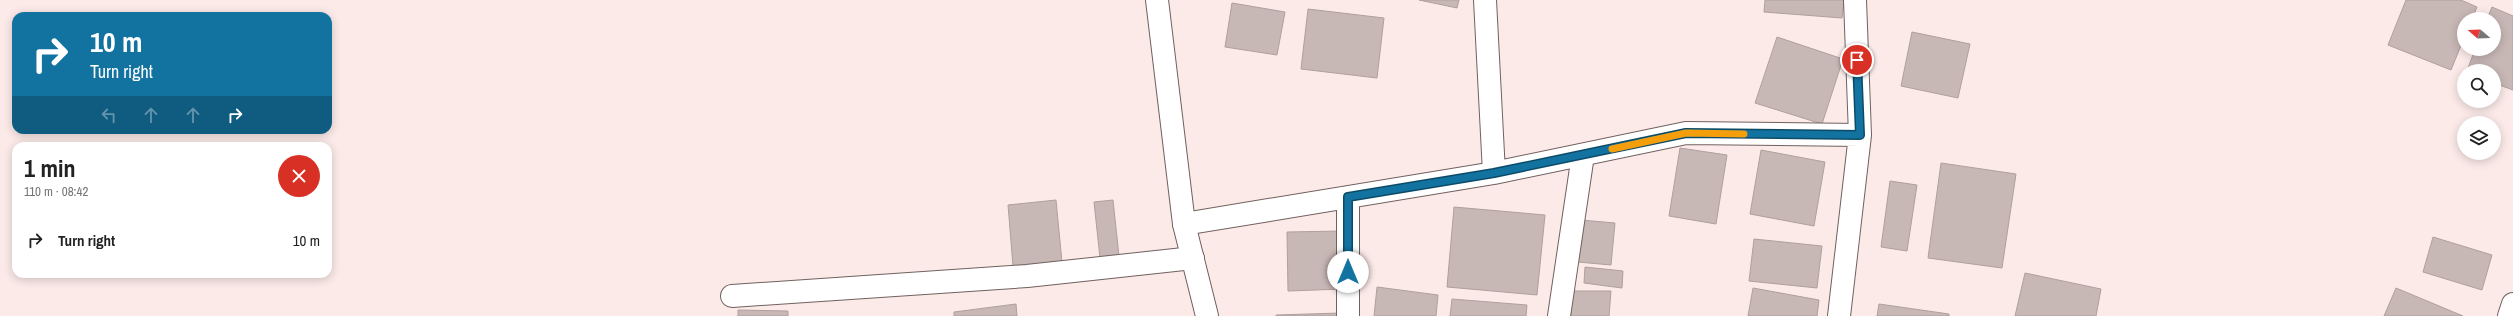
<!DOCTYPE html>
<html lang="en">
<head>
<meta charset="utf-8">
<style>
  :root { --surface:#fff; --page:#f6f6f6; --text:#222; --muted:#767676 }
  body { margin:0; font-family:"Archivo Narrow",sans-serif; background:var(--page); color:var(--text); height:100vh; display:flex; flex-direction:column; font-size:15px; white-space:nowrap }
  * { box-sizing:border-box; margin:0 }
  p { font-size:13px; color:var(--muted) }
  .icon { flex:none; width:22px; height:22px; fill:none; stroke:currentColor; stroke-width:2; stroke-linecap:round; stroke-linejoin:round }
  .map { position:relative; flex:1; overflow:hidden }
  .details { position:absolute; left:12px; top:142px; width:320px; height:136px; display:flex; flex-direction:column; background:var(--surface); border-radius:12px; box-shadow:0 2px 10px #0003 }
  .details>* { flex:none }
  .top-card { position:absolute; left:12px; top:12px; width:320px; height:122px; border-radius:12px; box-shadow:0 2px 10px #0003; background:#1373a0; color:#fff; overflow:hidden }
  .needle { width:26px; rotate:289deg }
  .fabs { position:absolute; left:2457px; top:12px; display:grid; gap:8px }
  .fabs a { display:grid; place-items:center; width:44px; height:44px; border-radius:50%; background:var(--surface); box-shadow:0 2px 10px #0003; font-size:20px }
  .pin { position:absolute; display:grid; place-items:center; width:34px; height:34px; color:#fff; margin:-17px; border:2px solid #fff; border-radius:50%; box-shadow:0 1px 4px #0007 }
  .me { position:absolute; width:44px; margin:-22px; rotate:0deg; stroke-linejoin:round; filter:drop-shadow(0 0 3px #0008) }
  .turn { display:flex; align-items:center; gap:14px; height:84px; padding:0 12px; font-size:18px }
  .turn .icon { width:52px; height:52px; stroke-width:2.5 }
  .turn b { display:block; font-size:28px; line-height:34px }
  .lanes { display:flex; align-items:center; height:38px; padding:0 12px; background:#0003; justify-content:center; gap:20px; direction:ltr }
  .lanes .off { opacity:.35 }
  .round { display:grid; place-items:center; flex:none; width:42px; height:42px; border-radius:21px; background:var(--page) }
  .headline { display:flex; align-items:center; justify-content:space-between; height:68px; padding:0 12px }
  h1 { font-size:24px; font-weight:800; line-height:30px }
  ul { padding:0; list-style:none }
  li { display:flex; align-items:center; gap:12px; height:60px; padding:0 12px }
  li div { flex:1 }
  li b { display:block; font-size:15px }
  li em { font-style:normal }
  .map>svg:first-child { display:block }
</style>
</head>
<body>
<div class="map">
<svg width="2513" height="316" viewBox="0 0 2513 316">
  <rect width="100%" height="100%" fill="#fbeae8"/>
  <path fill="#c7b7b5" stroke="#af9f9d" d="M 1419,0 L 1459,0 L 1457,8 Z
    M 1765,0 L 1844,0 L 1842,18 L 1764,12 Z
    M 2406,0 L 2461,0 L 2477,7 L 2472,19 L 2464,19 L 2464,38 L 2451,70 L 2388,45 Z
    M 1232,3 L 1285,12 L 1277,55 L 1225,47 Z
    M 2492,7 L 2513,16 L 2513,90 L 2494,83 L 2494,71 L 2467,71 L 2475,49 L 2494,49 L 2494,19 L 2487,19 Z
    M 1308,9 L 1384,18 L 1377,78 L 1301,69 Z
    M 1912,32 L 1970,44 L 1958,98 L 1901,86 Z
    M 1777,37 L 1843,59 L 1822,124 L 1755,103 Z
    M 1680,148 L 1727,155 L 1716,224 L 1669,216 Z
    M 1761,150 L 1825,162 L 1814,226 L 1750,214 Z
    M 1941,163 L 2016,174 L 2002,268 L 1928,258 Z
    M 1890,181 L 1917,185 L 1907,251 L 1881,247 Z
    M 1056,200 L 1062,262 L 1013,266 L 1008,205 Z
    M 1113,200 L 1119,256 L 1100,258 L 1094,202 Z
    M 1454,207 L 1545,215 L 1537,295 L 1447,287 Z
    M 1581,220 L 1615,223 L 1611,265 L 1578,262 Z
    M 1341,231 L 1343,289 L 1288,291 L 1287,232 Z
    M 2433,237 L 2492,255 L 2482,290 L 2423,272 Z
    M 1754,239 L 1822,246 L 1817,288 L 1749,281 Z
    M 1585,267 L 1623,271 L 1622,288 L 1584,283 Z
    M 2025,273 L 2101,289 L 2096,316 L 2015,316 Z
    M 1377,287 L 1438,295 L 1436,316 L 1374,316 Z
    M 1753,288 L 1819,300 L 1817,316 L 1748,316 Z
    M 2396,288 L 2463,316 L 2384,316 Z
    M 1572,291 L 1611,291 L 1609,316 L 1571,316 Z
    M 1452,299 L 1527,305 L 1526,316 L 1450,316 Z
    M 1016,304 L 1017,316 L 954,316 L 954,312 Z
    M 1879,304 L 1949,314 L 1949,316 L 1877,316 Z
    M 738,310 L 788,311 L 788,316 L 738,316 Z
    M 1340,313 L 1340,316 L 1276,316 L 1276,315 Z"/>
  <g fill="none" stroke-linecap="round" stroke-linejoin="round">
    <g stroke="#70615f" stroke-width="24">
      <path id="street" d="M 1485,0 L 1494,173
        M 1348,197 L 1348,316
        M 1184,224 L 1494,173 L 1686,133 L 1860,135
        M 732,296 L 1027,276 L 1193,258
        M 1559,316 L 1583,155
        M 1839,316 L 1860,135 L 1855,0
        M 2509,316 L 2513,304"/>
    </g>
    <g stroke="#70615f" stroke-width="24">
      <path id="secondary" d="M 1157,0 L 1184,224 L 1207,316"/>
    </g>
    <use href="#street" stroke="#fff" stroke-width="22"/>
    <use href="#secondary" stroke="#fff" stroke-width="22"/>
  </g>
  <g fill="none" stroke-linecap="round" stroke-linejoin="round">
    <g stroke="#0c4b68" stroke-width="10">
      <path id="route" d="M 1348,272 L 1348,197 L 1494,173 L 1686,133 L 1860,135 L 1857,60"/>
    </g>
    <use href="#route" stroke="#1373a0" stroke-width="7"/>
    <path stroke="#f59e0b" stroke-width="7" d="M 1612,149 L 1686,133 L 1744,134"/>
  </g>
</svg>
<div class="fabs">
<a><svg class="needle" viewBox="-14 -14 28 28"><path d="M0-13l5 13h-10z" fill="#e53935"/><path d="M0 13l5-13h-10z" fill="#767676"/></svg></a>
<a><svg class="icon" aria-label="search" viewBox="0 0 24 24"><circle cx="10" cy="10" r="6"/><path d="M15 15l6 6"/></svg></a>
<a><svg class="icon" aria-label="layers" viewBox="0 0 24 24"><path d="M12 4l9 5-9 5-9-5zM3 14l9 5 9-5"/></svg></a>
</div>
<div class="pin" style="left:1857px;top:60px;background:#d93025"><svg class="icon" aria-label="arrive" viewBox="0 0 24 24"><path d="M6 21V4h12l-3 4 3 4H6"/></svg></div>
<svg class="me" style="left:1348px;top:272px" viewBox="-20 -20 40 40"><circle r="19" fill="#fff"/><path d="M0-13L10 11 0 6-10 11z" fill="#1373a0"/></svg>
<div class="top-card">
<div class="turn"><svg class="icon" aria-label="right" viewBox="0 0 24 24"><path d="M7 20v-9h11M14 6l5 5-5 5"/></svg><div><b>10 m</b>Turn right</div></div>
<div class="lanes"><svg class="icon off" aria-label="left" viewBox="0 0 24 24"><path d="M17 20v-9H6M10 6l-5 5 5 5"/></svg><svg class="icon off" aria-label="ahead" viewBox="0 0 24 24"><path d="M12 20V5M6 11l6-6 6 6"/></svg><svg class="icon off" aria-label="ahead" viewBox="0 0 24 24"><path d="M12 20V5M6 11l6-6 6 6"/></svg><svg class="icon" aria-label="right" viewBox="0 0 24 24"><path d="M7 20v-9h11M14 6l5 5-5 5"/></svg></div>
</div>
<section class="details">
<div class="headline"><div><h1>1 min</h1><p>110 m · 08:42</p></div><a class="round" style="background:#d93025;color:#fff"><svg class="icon" aria-label="close" viewBox="0 0 24 24"><path d="M6 6l12 12M18 6L6 18"/></svg></a></div>
<ul>
<li><svg class="icon" aria-label="right" viewBox="0 0 24 24"><path d="M7 20v-9h11M14 6l5 5-5 5"/></svg><div><b>Turn right</b></div><em>10 m</em></li>
</ul>
</section>
</div>
</body>
</html>
